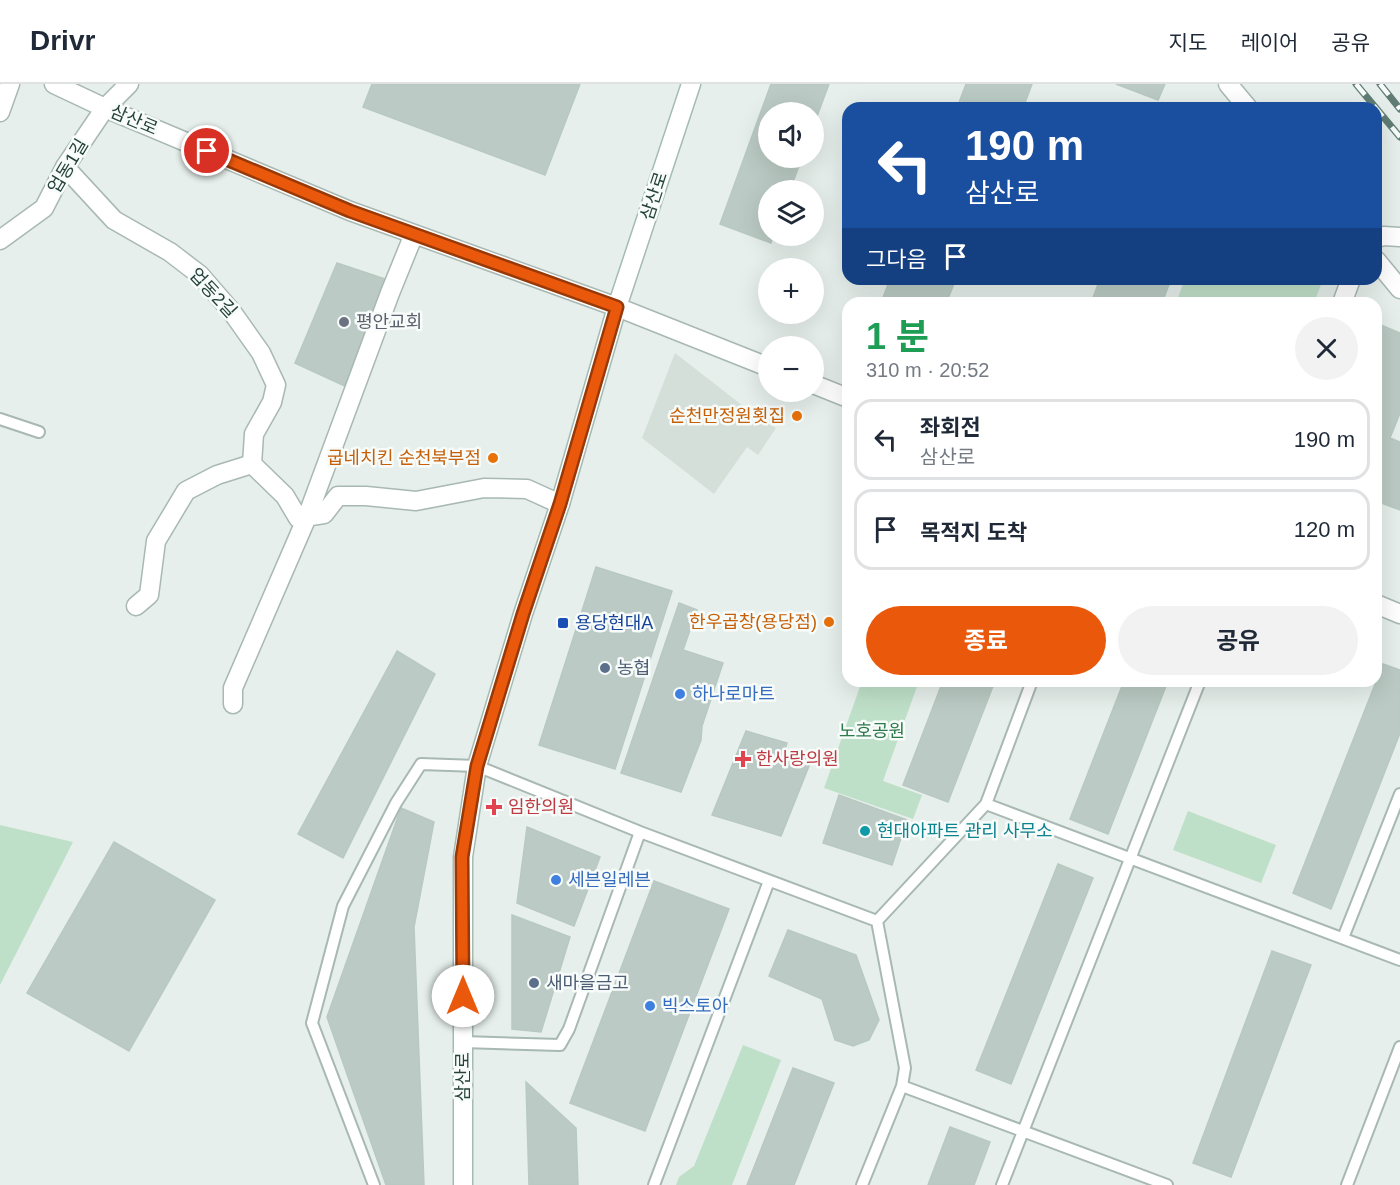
<!DOCTYPE html>
<html lang="ko">
<head>
<meta charset="utf-8">
<style>
  :root { --surface:#fff; --page:#f2f2f3; --text:#1f2937; --muted:#747a83; --line:#e0e1e3; --accent:#ea580c }
  body { margin:0; font-family:Helvetica,"Noto Sans KR",sans-serif; background:var(--page); color:var(--text); height:100vh; display:flex; flex-direction:column; font-size:22px; white-space:nowrap }
  * { box-sizing:border-box; margin:0 }
  p { font-size:20px; color:var(--muted) }
  .icon { flex:none; width:33px; height:33px; fill:none; stroke:currentColor; stroke-width:2; stroke-linecap:round; stroke-linejoin:round }
  .map { position:relative; flex:1; overflow:hidden }
  .side { position:absolute; left:842px; top:213px; width:540px; height:390px; display:flex; flex-direction:column; background:var(--surface); border-radius:18px; box-shadow:0 6px 24px #0002 }
  .side>* { flex:none }
  .top-card { position:absolute; left:842px; top:18px; width:540px; height:183px; border-radius:18px; box-shadow:0 6px 24px #0002; background:#1a4fa0; color:#fff; overflow:hidden }
  .controls { position:absolute; left:758px; top:18px; display:grid; gap:12px }
  .controls a { display:grid; place-items:center; width:66px; height:66px; border-radius:50%; background:var(--surface); box-shadow:0 6px 24px #0002; font-size:30px }
  .pin { position:absolute; display:grid; place-items:center; width:51px; height:51px; color:#fff; margin:-26px; border:3px solid #fff; border-radius:50%; box-shadow:0 2px 6px #0007 }
  .me { position:absolute; width:66px; margin:-33px; rotate:0deg; stroke-linejoin:round; filter:drop-shadow(0 0 4px #0008) }
  .turn { display:flex; align-items:center; gap:21px; height:126px; padding:0 24px; font-size:27px }
  .turn .icon { width:78px; height:78px; stroke-width:2.5 }
  .turn b { display:block; font-size:42px; line-height:51px }
  .then { display:flex; align-items:center; height:57px; padding:0 24px; background:#0003; gap:12px; font-size:22px }
  .round { display:grid; place-items:center; flex:none; width:63px; height:63px; border-radius:32px; background:var(--page) }
  .summary { display:flex; align-items:center; justify-content:space-between; height:102px; padding:0 24px }
  h1 { font-size:36px; font-weight:700; line-height:45px; color:#1e9e55 }
  .cta { display:flex; gap:12px; margin-top:auto; padding:12px 24px }
  .cta a { flex:1; height:69px; border-radius:36px; background:var(--accent); color:#fff; font-size:24px; font-weight:700; line-height:69px; text-align:center }
  .cta a+a { background:var(--page); color:var(--text) }
  ul { padding:0; list-style:none }
  li { display:flex; align-items:center; gap:18px; height:81px; margin:0 12px 9px; padding:0 12px; border:3px solid var(--line); border-radius:18px }
  li div { flex:1 }
  li b { display:block; font-size:22px }
  li em { font-style:normal }
  header { display:flex; align-items:center; gap:36px; box-sizing:border-box; height:84px; padding:0 30px; background:var(--surface); border-bottom:2px solid var(--line) }
  header strong { font-size:28px }
  nav { display:flex; gap:33px; margin-inline-start:auto; font-size:21px }
  .map>svg:first-child { display:block }
</style>
</head>
<body>
<header>
<strong>Drivr</strong>
<nav><a>지도</a><a>레이어</a><a>공유</a></nav>
</header>
<div class="map">
<svg width="1400" height="1101" viewBox="0 0 1400 1101">
  <rect width="100%" height="100%" fill="#e6efeb"/>
  <path fill="#d4dfda" d="M 675,269 L 756,332 L 776,344 L 758,371 L 747,363 L 714,410 L 642,354 Z"/>
  <path fill="#bfe0c8" d="M 1185,195 L 1323,195 L 1314,219 L 1176,219 Z
    M 862,597 L 919,597 L 883,697 L 922,711 L 913,735 L 824,704 Z
    M 1188,727 L 1276,761 L 1261,799 L 1173,766 Z
    M 0,741 L 73,758 L 0,901 Z
    M 743,961 L 781,976 L 732,1101 L 676,1101 L 679,1093 L 694,1082 Z"/>
  <path fill="#bbcac4" stroke="#b8c9c2" stroke-width="1.5" d="M 372,0 L 580,0 L 545,91 L 363,23 Z
    M 771,0 L 829,0 L 813,43 L 813,28 L 768,28 L 768,74 L 802,74 L 790,106 L 768,106 L 768,152 L 773,152 L 771,159 L 720,140 Z
    M 966,0 L 1032,0 L 1023,24 L 957,24 Z
    M 1116,0 L 1165,0 L 1158,16 Z
    M 337,179 L 391,197 L 349,304 L 295,279 Z
    M 890,195 L 956,195 L 946,219 L 881,219 Z
    M 1100,195 L 1171,195 L 1162,219 L 1091,219 Z
    M 1376,239 L 1400,249 L 1400,329 L 1390,354 L 1400,358 L 1400,426 L 1376,417 Z
    M 596,483 L 672,507 L 615,685 L 539,661 Z
    M 679,519 L 697,526 L 683,566 L 723,579 L 702,642 L 701,656 L 681,708 L 621,689 Z
    M 397,567 L 435,590 L 343,774 L 298,750 Z
    M 1383,580 L 1400,586 L 1400,649 L 1331,825 L 1293,809 Z
    M 943,597 L 995,597 L 948,718 L 903,701 Z
    M 1124,597 L 1168,597 L 1108,750 L 1070,735 Z
    M 746,647 L 787,659 L 785,666 L 811,677 L 781,752 L 712,731 Z
    M 839,711 L 907,736 L 892,781 L 823,759 Z
    M 401,724 L 434,738 L 414,843 L 424,1101 L 386,1101 L 327,933 Z
    M 527,743 L 600,773 L 574,842 L 517,819 Z
    M 114,758 L 215,816 L 129,967 L 27,909 Z
    M 1058,780 L 1093,794 L 1011,1000 L 976,986 Z
    M 654,797 L 729,825 L 645,1047 L 570,1019 Z
    M 512,831 L 570,853 L 541,948 L 512,945 Z
    M 788,846 L 856,871 L 879,936 L 869,956 L 853,962 L 835,956 L 822,915 L 769,892 Z
    M 1272,867 L 1311,881 L 1231,1093 L 1193,1079 Z
    M 793,984 L 834,999 L 794,1101 L 747,1101 Z
    M 526,998 L 576,1044 L 578,1101 L 529,1101 Z
    M 950,1043 L 990,1058 L 974,1101 L 928,1101 Z"/>
  <g fill="none" stroke-linecap="round" stroke-linejoin="round">
    <g stroke="#a8b8b2" stroke-width="14">
      <path id="lane" d="M 0,335 L 39,348
        M 986,720 L 1400,876
        M 877,837 L 986,720 L 1032,597
        M 1343,854 L 1400,710
        M 463,958 L 560,961 L 569,945 L 640,748
        M 902,1002 L 1167,1101
        M 374,1101 L 312,939 L 343,822 L 396,719 L 421,680 L 477,682 L 640,748 L 877,837 L 905,984 L 902,1002 L 862,1101
        M 654,1101 L 769,797
        M 1002,1101 L 1200,597
        M 1347,1101 L 1400,963"/>
    </g>
    <g stroke="#a8b8b2" stroke-width="21">
      <path id="street" d="M 54,0 L 105,24 L 350,127 L 617,223 L 768,283
        M 1228,0 L 1248,24
        M 0,28 L 10,0
        M 65,83 L 114,136 L 170,168 L 200,191 L 232,228 L 261,269 L 276,301 L 272,318 L 254,350 L 252,380
        M 1376,154 L 1384,152 L 1400,153
        M 0,156 L 44,124 L 65,83 L 105,24 L 129,0
        M 1376,176 L 1400,205
        M 1342,219 L 1351,195
        M 813,300 L 848,314
        M 1376,520 L 1400,530
        M 136,522 L 149,511 L 156,457 L 186,407 L 217,391 L 252,380 L 285,412 L 298,434 L 324,430 L 338,412 L 366,412 L 416,417 L 484,404 L 527,405 L 560,420
        M 233,620 L 233,604 L 307,433 L 390,209 L 414,150"/>
    </g>
    <g stroke="#a4bbb3" stroke-width="21">
      <path id="secondary" d="M 463,1101 L 463,773 L 477,682 L 523,530 L 560,420 L 617,223 L 691,0"/>
    </g>
    <use href="#lane" stroke="#fff" stroke-width="10"/>
    <use href="#street" stroke="#fff" stroke-width="18"/>
    <use href="#secondary" stroke="#fff" stroke-width="18"/>
    <g stroke="#5f7d75" stroke-width="7">
      <path id="rail" d="M 1356,0 L 1400,53
        M 1380,0 L 1400,25"/>
    </g>
    <use href="#rail" stroke="#f7fbf9" stroke-width="4.5" stroke-dasharray="14" stroke-linecap="butt"/>
  </g>
  <g fill="none" stroke-linecap="round" stroke-linejoin="round">
    <g stroke="#983908" stroke-width="15">
      <path id="route" d="M 207,67 L 350,127 L 617,223 L 560,420 L 523,530 L 477,682 L 462,773 L 463,912"/>
    </g>
    <use href="#route" stroke="#ea580c" stroke-width="10"/>
  </g>
  <circle fill="#6b7280" stroke="#f7fbf9" stroke-width="2" cx="344" cy="238" r="6"/>
  <g fill="#e8710a" stroke="#f7fbf9" stroke-width="2">
    <circle cx="797" cy="332" r="6"/>
    <circle cx="493" cy="374" r="6"/>
    <circle cx="829" cy="538" r="6"/>
  </g>
  <rect fill="#1a4fb4" stroke="#f7fbf9" stroke-width="2" x="557" y="533" width="12" height="12" rx="3"/>
  <g fill="#5c6f8a" stroke="#f7fbf9" stroke-width="2">
    <circle cx="605" cy="584" r="6"/>
    <circle cx="534" cy="899" r="6"/>
  </g>
  <g fill="#3f7fe0" stroke="#f7fbf9" stroke-width="2">
    <circle cx="680" cy="610" r="6"/>
    <circle cx="556" cy="796" r="6"/>
    <circle cx="650" cy="922" r="6"/>
  </g>
  <g fill="#e0444e" stroke="#f7fbf9" stroke-width="2">
    <path d="M740 666h6v6h6v6h-6v6h-6v-6h-6v-6h6z"/>
    <path d="M491 714h6v6h6v6h-6v6h-6v-6h-6v-6h6z"/>
  </g>
  <circle fill="#0f9aa8" stroke="#f7fbf9" stroke-width="2" cx="865" cy="747" r="6"/>
  <g text-anchor="middle" dominant-baseline="central" stroke-width="5" stroke-linejoin="round" paint-order="stroke">
    <g font-size="18" fill="#24423a" stroke="#f7fbf9">
      <text transform="translate(134 36) rotate(23)">삼산로</text>
      <text transform="translate(68 82) rotate(-59)">업동1길</text>
      <text transform="translate(654 112) rotate(-72)">삼산로</text>
      <text transform="translate(213 209) rotate(47)">업동2길</text>
      <text transform="translate(463 993) rotate(-90)">삼산로</text>
    </g>
    <g font-size="18" fill="#5b616d" stroke="#f7fbf9" text-anchor="start">
      <text x="356" y="238">평안교회</text>
    </g>
    <g font-size="18" fill="#c56008" stroke="#f7fbf9" text-anchor="end">
      <text x="785" y="332">순천만정원횟집</text>
      <text x="481" y="374">굽네치킨 순천북부점</text>
      <text x="817" y="538">한우곱창(용당점)</text>
    </g>
    <g font-size="18" fill="#164399" stroke="#f7fbf9" text-anchor="start">
      <text x="575" y="539">용당현대A</text>
    </g>
    <g font-size="18" fill="#4e5e75" stroke="#f7fbf9" text-anchor="start">
      <text x="617" y="584">농협</text>
      <text x="546" y="899">새마을금고</text>
    </g>
    <g font-size="18" fill="#366cbe" stroke="#f7fbf9" text-anchor="start">
      <text x="692" y="610">하나로마트</text>
      <text x="568" y="796">세븐일레븐</text>
      <text x="662" y="922">빅스토아</text>
    </g>
    <g font-size="18" fill="#2d7a4b" stroke="#f7fbf9">
      <text x="872" y="647">노호공원</text>
    </g>
    <g font-size="18" fill="#be3a42" stroke="#f7fbf9" text-anchor="start">
      <text x="756" y="675">한사랑의원</text>
      <text x="508" y="723">임한의원</text>
    </g>
    <g font-size="18" fill="#0d838f" stroke="#f7fbf9" text-anchor="start">
      <text x="877" y="747">현대아파트 관리 사무소</text>
    </g>
  </g>
</svg>
<div class="controls">
<a><svg class="icon" aria-label="sound" viewBox="0 0 24 24"><path d="M4 9h4l5-4v14l-5-4H4zM17 9q2 3 0 6"/></svg></a>
<a><svg class="icon" aria-label="layers" viewBox="0 0 24 24"><path d="M12 4l9 5-9 5-9-5zM3 14l9 5 9-5"/></svg></a>
<a>+</a>
<a>−</a>
</div>
<div class="pin" style="left:207px;top:67px;background:#d93025"><svg class="icon" aria-label="arrive" viewBox="0 0 24 24"><path d="M6 21V4h12l-3 4 3 4H6"/></svg></div>
<svg class="me" style="left:463px;top:912px" viewBox="-20 -20 40 40"><circle r="19" fill="#fff"/><path d="M0-13L10 11 0 6-10 11z" fill="#ea580c"/></svg>
<div class="top-card">
<div class="turn"><svg class="icon" aria-label="left" viewBox="0 0 24 24"><path d="M17 20v-9H6M10 6l-5 5 5 5"/></svg><div><b>190 m</b>삼산로</div></div>
<div class="then">그다음<svg class="icon" aria-label="arrive" viewBox="0 0 24 24"><path d="M6 21V4h12l-3 4 3 4H6"/></svg></div>
</div>
<section class="side">
<div class="summary"><div><h1>1 분</h1><p>310 m · 20:52</p></div><a class="round"><svg class="icon" aria-label="close" viewBox="0 0 24 24"><path d="M6 6l12 12M18 6L6 18"/></svg></a></div>
<ul>
<li><svg class="icon" aria-label="left" viewBox="0 0 24 24"><path d="M17 20v-9H6M10 6l-5 5 5 5"/></svg><div><b>좌회전</b><p>삼산로</p></div><em>190 m</em></li>
<li><svg class="icon" aria-label="arrive" viewBox="0 0 24 24"><path d="M6 21V4h12l-3 4 3 4H6"/></svg><div><b>목적지 도착</b></div><em>120 m</em></li>
</ul>
<div class="cta"><a>종료</a><a>공유</a></div>
</section>
</div>
</body>
</html>
